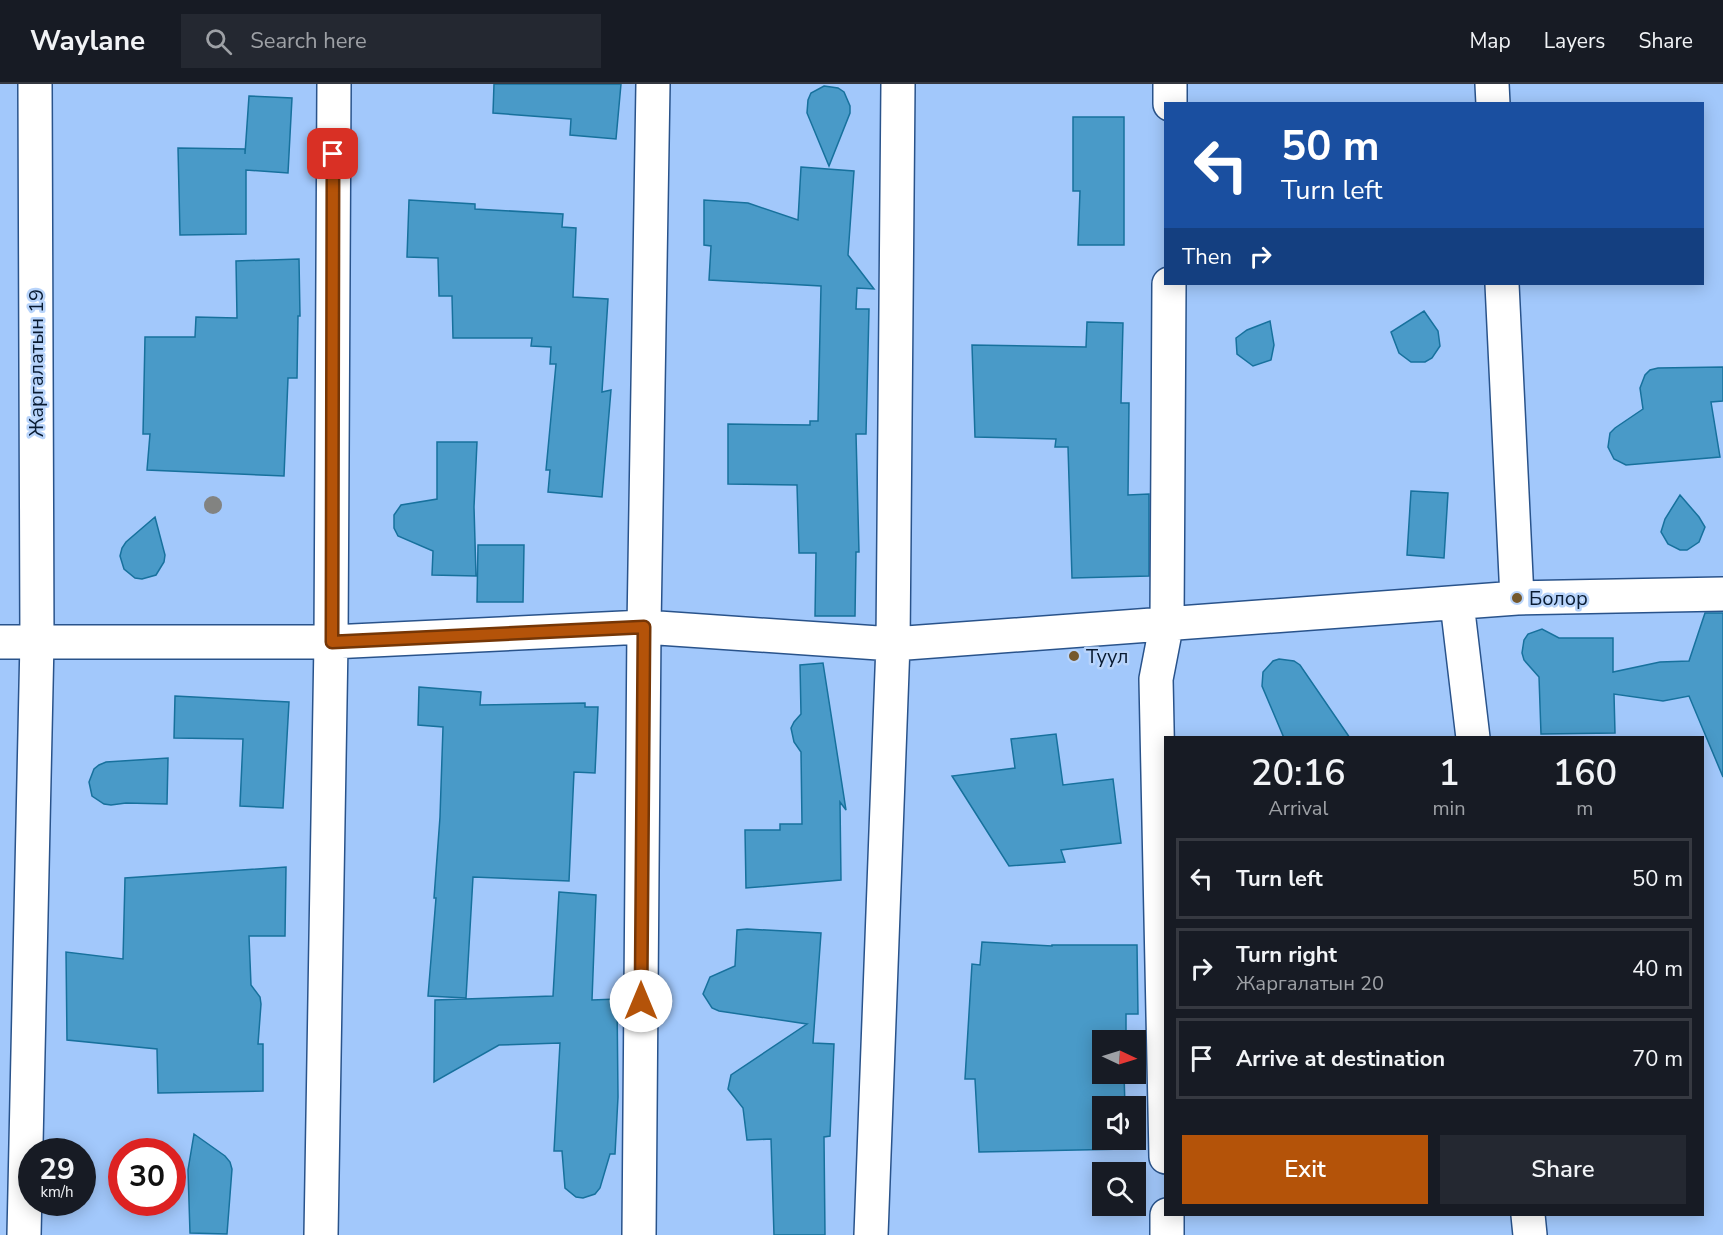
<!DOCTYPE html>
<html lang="en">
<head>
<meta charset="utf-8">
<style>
  :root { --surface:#171b24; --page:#242831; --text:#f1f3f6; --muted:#9ea1a6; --line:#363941; --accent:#b45309 }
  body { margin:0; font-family:"Nunito Sans",sans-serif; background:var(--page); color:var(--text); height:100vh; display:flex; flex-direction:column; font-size:22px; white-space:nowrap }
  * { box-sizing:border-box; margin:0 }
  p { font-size:20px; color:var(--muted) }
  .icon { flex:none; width:33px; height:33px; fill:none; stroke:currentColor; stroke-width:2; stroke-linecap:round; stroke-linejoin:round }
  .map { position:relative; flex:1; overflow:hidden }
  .side { position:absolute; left:1164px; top:652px; width:540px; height:480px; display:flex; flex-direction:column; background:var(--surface); border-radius:0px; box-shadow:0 3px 15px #0003 }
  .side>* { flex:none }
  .hud { position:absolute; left:1164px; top:18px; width:540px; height:183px; border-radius:0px; box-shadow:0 3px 15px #0003; background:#1a4fa0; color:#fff; overflow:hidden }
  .needle { width:39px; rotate:94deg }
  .controls { position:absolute; left:1092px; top:946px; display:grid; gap:12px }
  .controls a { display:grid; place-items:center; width:54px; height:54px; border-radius:0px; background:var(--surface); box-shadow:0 3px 15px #0003; font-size:30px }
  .speed { position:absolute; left:18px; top:1054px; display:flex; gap:12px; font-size:30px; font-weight:700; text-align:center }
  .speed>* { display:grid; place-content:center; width:78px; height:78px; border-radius:50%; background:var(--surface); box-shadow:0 3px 15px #0003; line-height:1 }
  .speed small { font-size:15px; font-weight:400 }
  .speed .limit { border:9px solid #d22; background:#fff; color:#111 }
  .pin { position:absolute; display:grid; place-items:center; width:51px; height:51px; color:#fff; margin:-26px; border-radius:12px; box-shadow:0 3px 9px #0006 }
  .me { position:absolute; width:66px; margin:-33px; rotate:0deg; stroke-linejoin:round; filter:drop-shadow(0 0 4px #0008) }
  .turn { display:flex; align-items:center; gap:21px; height:126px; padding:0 18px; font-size:27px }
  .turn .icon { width:78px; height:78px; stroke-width:2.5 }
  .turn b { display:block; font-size:42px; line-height:51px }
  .then { display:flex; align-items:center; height:57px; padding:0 18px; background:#0003; gap:12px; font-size:22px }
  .eta { display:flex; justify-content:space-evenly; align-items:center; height:102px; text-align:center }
  .eta b { font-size:36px; font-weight:600; line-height:42px }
  .cta { display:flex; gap:12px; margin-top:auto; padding:12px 18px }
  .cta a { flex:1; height:69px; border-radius:0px; background:var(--accent); color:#fff; font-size:24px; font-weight:600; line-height:69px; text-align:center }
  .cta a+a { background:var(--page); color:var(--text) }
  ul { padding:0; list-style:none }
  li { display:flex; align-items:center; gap:18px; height:81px; margin:0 12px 9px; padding:0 6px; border:3px solid var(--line); border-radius:0px }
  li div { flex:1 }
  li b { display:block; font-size:22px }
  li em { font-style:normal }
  header { display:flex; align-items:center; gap:36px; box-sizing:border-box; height:84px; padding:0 30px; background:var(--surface); border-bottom:2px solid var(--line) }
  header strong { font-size:28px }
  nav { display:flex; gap:33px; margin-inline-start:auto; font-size:21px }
  .search { width:420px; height:54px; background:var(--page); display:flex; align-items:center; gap:15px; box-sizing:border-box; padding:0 21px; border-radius:0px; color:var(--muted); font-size:22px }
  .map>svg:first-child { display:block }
</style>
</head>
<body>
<header>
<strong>Waylane</strong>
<div class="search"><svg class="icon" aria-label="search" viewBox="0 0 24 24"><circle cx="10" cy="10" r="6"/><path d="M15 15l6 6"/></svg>Search here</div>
<nav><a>Map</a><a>Layers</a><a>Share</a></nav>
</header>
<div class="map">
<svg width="1723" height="1151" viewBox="0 0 1723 1151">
  <rect width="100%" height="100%" fill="#a2c8fb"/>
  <path fill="#499ac8" stroke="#17719d" stroke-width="1.5" d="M 494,0 L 621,0 L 616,55 L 570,51 L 571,35 L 493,29 Z
    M 824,2 L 838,4 L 844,8 L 850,22 L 850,29 L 829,82 L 807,29 L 808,16 L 811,9 Z
    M 249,12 L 292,14 L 288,89 L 246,86 L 246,150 L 180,151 L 178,64 L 245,65 L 245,70 Z
    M 1073,33 L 1124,33 L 1124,161 L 1078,161 L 1080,107 L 1073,107 Z
    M 801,83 L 854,87 L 848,171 L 874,205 L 857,204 L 856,225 L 869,225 L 866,350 L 856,350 L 859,468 L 856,468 L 855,532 L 815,532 L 816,469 L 799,469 L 797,401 L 728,400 L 728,340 L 810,341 L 810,337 L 818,337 L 821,202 L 709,196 L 711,162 L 704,161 L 704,116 L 748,119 L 798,136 Z
    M 409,116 L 475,120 L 475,125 L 563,130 L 562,143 L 576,144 L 573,213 L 608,215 L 602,308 L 611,306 L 602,413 L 548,408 L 550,386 L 546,386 L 556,280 L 550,280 L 551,263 L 531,262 L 532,254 L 453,254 L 452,212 L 439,212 L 438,174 L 407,173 Z
    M 299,175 L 300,232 L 298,232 L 297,294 L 288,294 L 284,392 L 147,386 L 150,350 L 143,350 L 145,253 L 195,253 L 196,233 L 237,234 L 236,177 Z
    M 1424,227 L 1438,247 L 1440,262 L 1432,274 L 1425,278 L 1411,278 L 1399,269 L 1391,248 Z
    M 1270,237 L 1274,261 L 1271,276 L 1253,282 L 1237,270 L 1236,254 L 1247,246 Z
    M 1087,238 L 1123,239 L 1121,319 L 1129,319 L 1128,411 L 1149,410 L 1149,492 L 1072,494 L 1068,363 L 1055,363 L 1056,355 L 975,353 L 972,261 L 1086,263 Z
    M 1723,283 L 1723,317 L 1711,318 L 1720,373 L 1626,381 L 1614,375 L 1608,363 L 1610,349 L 1615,344 L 1643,325 L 1640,304 L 1645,291 L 1650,286 L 1658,284 Z
    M 437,358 L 477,358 L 474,423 L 476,492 L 432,491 L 433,467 L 398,452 L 394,444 L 394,431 L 401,421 L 437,415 Z
    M 1411,407 L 1448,409 L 1444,474 L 1407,471 Z
    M 1680,411 L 1699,433 L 1705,443 L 1699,458 L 1687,466 L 1680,466 L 1668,460 L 1661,448 L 1665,435 Z
    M 155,433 L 165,471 L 164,478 L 156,491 L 142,495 L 135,494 L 124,485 L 120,472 L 122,464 L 126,458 Z
    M 478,461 L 524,461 L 523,518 L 477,518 Z
    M 1705,529 L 1723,529 L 1723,693 L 1689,612 L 1663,617 L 1614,610 L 1615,649 L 1541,650 L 1539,593 L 1524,576 L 1522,569 L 1524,556 L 1528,550 L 1542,545 L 1559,554 L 1613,554 L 1613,588 L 1660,578 L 1689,577 Z
    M 1279,575 L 1294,577 L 1300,581 L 1350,654 L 1284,654 L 1262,602 L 1263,588 L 1273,577 Z
    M 823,579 L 846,726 L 840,718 L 841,796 L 746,804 L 745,746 L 780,746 L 780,740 L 802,740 L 801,668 L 794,658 L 791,644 L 794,638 L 801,630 L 800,581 Z
    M 419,603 L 481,608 L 480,621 L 585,619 L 585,623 L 598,623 L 595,689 L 574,688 L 569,797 L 473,793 L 466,914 L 428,912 L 436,814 L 434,814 L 440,733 L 443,643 L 418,641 Z
    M 175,612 L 289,618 L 283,724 L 240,722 L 243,655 L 174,654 Z
    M 1056,650 L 1063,701 L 1113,695 L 1121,759 L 1061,766 L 1065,778 L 1009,782 L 952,692 L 1015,684 L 1011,655 Z
    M 168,674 L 167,720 L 126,719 L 111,721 L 104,720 L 92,712 L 89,698 L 94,685 L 99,681 L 106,678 Z
    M 286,783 L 285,852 L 249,852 L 251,901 L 260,913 L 261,920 L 258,960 L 263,960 L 263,1007 L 158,1009 L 157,965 L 67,956 L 66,868 L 123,875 L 125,794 Z
    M 559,808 L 596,811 L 592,916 L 617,915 L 618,1013 L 615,1070 L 610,1070 L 600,1104 L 595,1110 L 583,1114 L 576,1113 L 565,1104 L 562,1067 L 554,1067 L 560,959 L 499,961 L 434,998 L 435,916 L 553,912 Z
    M 747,845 L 821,849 L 813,959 L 834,960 L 830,1052 L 824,1053 L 825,1151 L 774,1151 L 771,1055 L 747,1056 L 743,1024 L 728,1005 L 731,991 L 807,940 L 719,927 L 712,924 L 703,910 L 710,893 L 735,882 L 737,846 Z
    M 982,858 L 1052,862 L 1052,861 L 1137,861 L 1138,930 L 1126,930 L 1126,957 L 1102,957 L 1102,990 L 1124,990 L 1125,1023 L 1102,1023 L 1102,1056 L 1126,1056 L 1126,1065 L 979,1068 L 975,995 L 965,995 L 972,880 L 980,881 Z
    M 194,1050 L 225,1072 L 230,1078 L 232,1085 L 227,1150 L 190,1149 L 188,1086 Z"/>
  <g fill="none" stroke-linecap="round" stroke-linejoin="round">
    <g stroke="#29538b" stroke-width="36">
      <path id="minor" d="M 1492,0 L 1493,20
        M 1170,20 L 1170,0
        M 1502,200 L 1517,514
        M 1457,519 L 1473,654
        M 0,558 L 331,558 L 644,543 L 893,560 L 1517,514 L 1723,510
        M 1166,1073 L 1156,595 L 1167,538 L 1169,200
        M 1167,1131 L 1167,1151
        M 1528,1131 L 1530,1151
        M 24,1151 L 37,557 L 35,0
        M 321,1151 L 331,558 L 334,0
        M 639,1151 L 644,543 L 653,0
        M 871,1151 L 893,560 L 898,0"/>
    </g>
    <use href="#minor" stroke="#fff" stroke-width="33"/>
  </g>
  <circle fill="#828381" cx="213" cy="421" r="9"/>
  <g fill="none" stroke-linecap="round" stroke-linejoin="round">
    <g stroke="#753606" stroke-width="15">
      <path id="route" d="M 333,70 L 332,558 L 644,543 L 641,917"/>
    </g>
    <use href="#route" stroke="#b45309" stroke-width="10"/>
  </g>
  <g fill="#75582c" stroke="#b8d4fb" stroke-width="2">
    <circle cx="1517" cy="514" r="6"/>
    <circle cx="1074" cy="572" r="6"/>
  </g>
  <g text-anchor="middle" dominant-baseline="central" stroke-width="5" stroke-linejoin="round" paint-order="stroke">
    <g font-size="20" fill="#091b32" stroke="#b8d4fb">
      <text transform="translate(36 279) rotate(-90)">Жаргалатын 19</text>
    </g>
    <g font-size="20" fill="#091b32" stroke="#b8d4fb" text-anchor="start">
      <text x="1529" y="514">Болор</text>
      <text x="1086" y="572">Туул</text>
    </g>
  </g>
</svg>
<div class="controls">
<a><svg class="needle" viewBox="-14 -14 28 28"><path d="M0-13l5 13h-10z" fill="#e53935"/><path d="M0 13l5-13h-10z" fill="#9ea1a6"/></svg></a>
<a><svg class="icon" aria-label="sound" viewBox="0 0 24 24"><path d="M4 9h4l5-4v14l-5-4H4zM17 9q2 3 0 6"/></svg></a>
<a><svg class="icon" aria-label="search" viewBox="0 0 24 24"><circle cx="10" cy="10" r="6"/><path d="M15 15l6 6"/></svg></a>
</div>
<div class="speed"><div>29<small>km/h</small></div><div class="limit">30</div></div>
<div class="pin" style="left:333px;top:70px;background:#d93025"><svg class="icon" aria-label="arrive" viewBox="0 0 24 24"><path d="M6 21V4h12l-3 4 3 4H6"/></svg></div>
<svg class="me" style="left:641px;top:917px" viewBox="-20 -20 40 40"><circle r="19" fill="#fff"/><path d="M0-13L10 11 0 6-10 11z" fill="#b45309"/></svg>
<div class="hud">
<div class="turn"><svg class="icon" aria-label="left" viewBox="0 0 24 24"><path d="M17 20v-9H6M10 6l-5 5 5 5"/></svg><div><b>50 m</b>Turn left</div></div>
<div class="then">Then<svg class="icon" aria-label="right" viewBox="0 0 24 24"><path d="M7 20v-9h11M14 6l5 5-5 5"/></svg></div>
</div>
<section class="side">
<div class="eta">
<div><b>20:16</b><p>Arrival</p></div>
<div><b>1</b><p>min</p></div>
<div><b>160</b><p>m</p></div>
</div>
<ul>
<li><svg class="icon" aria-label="left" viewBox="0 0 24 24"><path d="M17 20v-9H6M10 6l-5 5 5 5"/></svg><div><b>Turn left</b></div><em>50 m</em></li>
<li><svg class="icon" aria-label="right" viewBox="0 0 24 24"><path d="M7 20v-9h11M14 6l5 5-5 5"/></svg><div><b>Turn right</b><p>Жаргалатын 20</p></div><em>40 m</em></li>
<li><svg class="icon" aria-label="arrive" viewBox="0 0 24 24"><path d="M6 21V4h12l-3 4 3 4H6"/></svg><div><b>Arrive at destination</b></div><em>70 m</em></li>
</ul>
<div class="cta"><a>Exit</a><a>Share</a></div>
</section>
</div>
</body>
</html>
